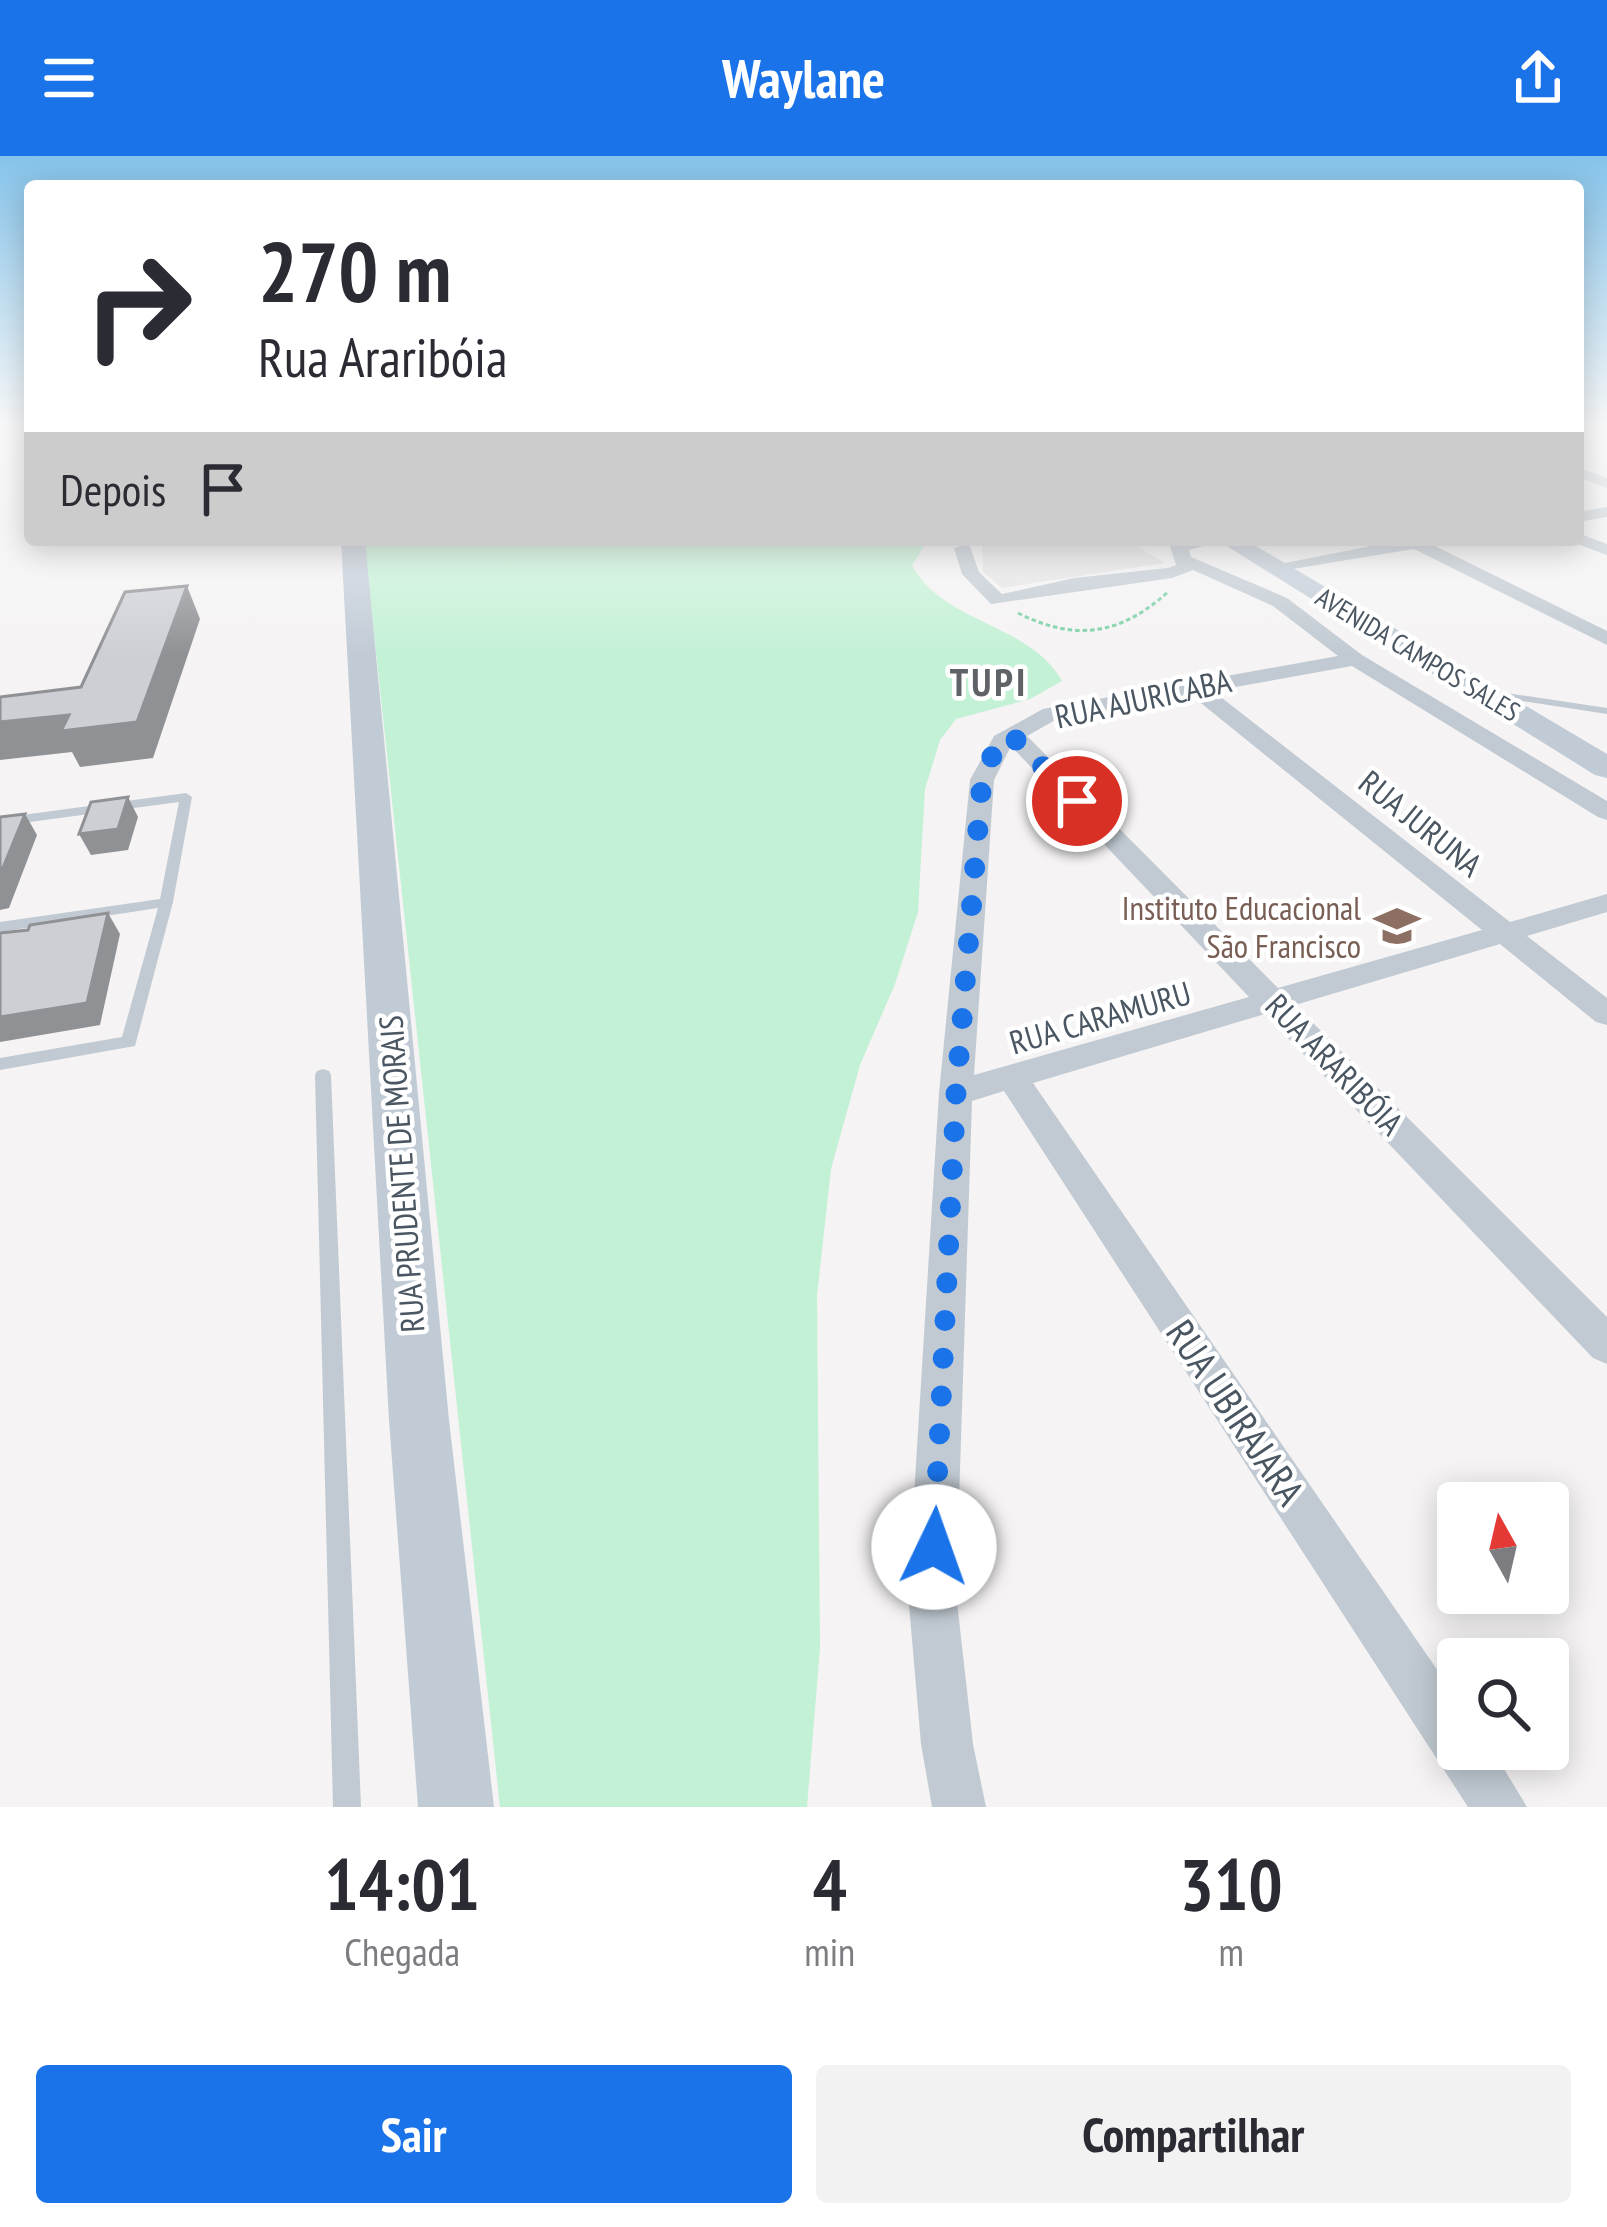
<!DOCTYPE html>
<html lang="pt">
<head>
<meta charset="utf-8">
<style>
  :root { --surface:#fff; --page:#f2f2f3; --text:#2b2b33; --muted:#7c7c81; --accent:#1a73e8 }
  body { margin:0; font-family:"PT Sans Narrow",sans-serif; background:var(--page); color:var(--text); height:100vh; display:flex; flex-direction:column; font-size:45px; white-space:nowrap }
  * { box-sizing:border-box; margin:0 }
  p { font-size:39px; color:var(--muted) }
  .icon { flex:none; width:66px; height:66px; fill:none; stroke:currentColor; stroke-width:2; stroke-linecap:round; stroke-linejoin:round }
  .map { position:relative; height:1651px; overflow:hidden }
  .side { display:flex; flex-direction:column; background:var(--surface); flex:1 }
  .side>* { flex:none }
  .top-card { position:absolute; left:24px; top:24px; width:1560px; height:366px; border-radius:12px; box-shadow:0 6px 30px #0003; background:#fff; color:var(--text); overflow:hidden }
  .needle { width:78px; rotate:352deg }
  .controls { position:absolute; left:1437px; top:1326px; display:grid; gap:24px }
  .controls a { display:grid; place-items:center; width:132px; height:132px; border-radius:12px; background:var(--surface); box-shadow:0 6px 30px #0003; font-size:60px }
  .pin { position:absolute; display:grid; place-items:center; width:102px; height:102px; color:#fff; margin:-51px; border:6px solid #fff; border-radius:50%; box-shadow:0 3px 12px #0007 }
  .me { position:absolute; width:132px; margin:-66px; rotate:3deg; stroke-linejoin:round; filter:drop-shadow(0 0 9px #0008) }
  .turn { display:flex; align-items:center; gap:42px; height:252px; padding:0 36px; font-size:54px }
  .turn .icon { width:156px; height:156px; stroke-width:2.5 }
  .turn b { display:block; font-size:84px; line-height:102px }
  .then { display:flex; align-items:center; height:114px; padding:0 36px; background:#0003; gap:24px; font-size:45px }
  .eta { display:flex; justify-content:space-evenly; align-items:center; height:204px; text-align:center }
  .eta b { font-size:72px; font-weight:600; line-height:84px }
  .action { display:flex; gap:24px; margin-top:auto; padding:24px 36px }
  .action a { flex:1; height:138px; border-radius:12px; background:var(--accent); color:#fff; font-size:48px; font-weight:600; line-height:138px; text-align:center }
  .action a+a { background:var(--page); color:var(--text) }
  header { display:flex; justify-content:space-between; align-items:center; height:156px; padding:0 36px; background:var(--accent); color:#fff; font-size:54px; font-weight:600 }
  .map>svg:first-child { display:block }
</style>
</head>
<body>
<header><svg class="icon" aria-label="menu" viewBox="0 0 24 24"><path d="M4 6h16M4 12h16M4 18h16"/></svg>Waylane<svg class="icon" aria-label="share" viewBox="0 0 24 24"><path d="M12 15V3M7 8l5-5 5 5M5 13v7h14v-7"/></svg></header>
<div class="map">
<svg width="1607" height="1651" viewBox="0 0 1607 1651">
  <rect width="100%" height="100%" fill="#f5f3f3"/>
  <path fill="#e6e4e5" d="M 982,384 L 1127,384 L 1165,407 L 1002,432 L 983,416 Z"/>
  <path fill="#c3f1d5" d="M 364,384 L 928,384 L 912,409 C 943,468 1030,467 1062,525 L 1030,543 L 956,563 L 940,584 L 925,633 L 918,756 L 895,828 L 860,909 L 831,1013 L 817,1140 L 820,1492 L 807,1651 L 500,1651 Z"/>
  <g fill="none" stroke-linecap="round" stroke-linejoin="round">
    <path stroke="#7ad0a6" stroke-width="3" stroke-dasharray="4.5 3" stroke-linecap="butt" d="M 1018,457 C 1076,486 1121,479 1169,435"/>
    <path fill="#c1cad2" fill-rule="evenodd" d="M 1493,535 L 1607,552 L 1607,558 L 1489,540 L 1488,538 Z
      M 186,637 L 192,641 L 173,746 L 135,890 L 0,914 L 0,902 L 122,881 L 158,752 L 0,776 L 0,766 L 160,743 L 179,646 L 0,670 L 0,662 Z
      M 323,913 L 329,915 L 331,919 L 361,1651 L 333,1651 L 315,919 L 317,915 Z"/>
    <path fill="#c1cad2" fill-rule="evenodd" d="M 1578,311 L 1607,322 L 1607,332 L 1578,321 Z
      M 1607,351 L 1607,361 L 1578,366 L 1578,356 Z
      M 1578,377 L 1607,388 L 1607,399 L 1572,386 L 1578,384 Z
      M 1184,384 L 1225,384 L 1189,394 L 1191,401 L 1287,442 L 1362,499 L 1607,645 L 1607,664 L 1598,661 L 1352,510 L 1213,535 L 1510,766 L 1607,738 L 1607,756 L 1527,780 L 1607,842 L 1607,869 L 1596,866 L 1500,788 L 1295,849 L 1607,1161 L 1607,1208 L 1593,1202 L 1265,858 L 1033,927 L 1458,1544 L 1458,1593 L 1492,1593 L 1527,1651 L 1468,1651 L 1004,935 L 972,945 L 956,1437 L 973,1588 L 986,1651 L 932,1651 L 921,1588 L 908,1437 L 939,937 L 970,624 L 994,580 L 1043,553 L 1338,500 L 1273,450 L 1193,414 L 1172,422 L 991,448 L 962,418 L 954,392 L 969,388 L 979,416 L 1002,438 L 1074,422 L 1168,412 L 1176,409 L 1170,390 ZM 1191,539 L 1482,774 L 1278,832 L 1027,580 L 1057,563 ZM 1011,590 L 1249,841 L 974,919 L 994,624 Z
      M 1401,384 L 1436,384 L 1433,389 L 1607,475 L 1607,489 L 1414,393 L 1274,416 L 1265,411 Z"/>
    <path fill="#c1cbd6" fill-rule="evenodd" d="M 341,384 L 365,384 L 449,1264 L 494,1651 L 418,1651 L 389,1264 Z
      M 1217,384 L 1246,384 L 1607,598 L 1607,622 L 1595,619 Z"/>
  </g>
  <path fill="#909195" d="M 187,430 L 200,463 L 153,602 L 80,611 L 72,596 L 0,604 L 0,566 L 69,559 Z
    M 128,641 L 138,661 L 128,694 L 91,699 L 79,678 Z
    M 25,658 L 37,679 L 9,752 L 0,754 L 0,719 Z
    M 108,757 L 120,778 L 100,869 L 0,886 L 0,861 Z"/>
  <path fill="#cdcfd5" stroke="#909195" stroke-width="3" d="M 187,430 L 137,566 L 61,575 L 69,559 L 0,566 L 0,541 L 81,531 L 125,436 Z
    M 128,641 L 118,673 L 79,678 L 91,646 Z
    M 25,658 L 0,719 L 0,661 Z
    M 108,757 L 87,847 L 0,861 L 0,777 L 28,774 L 30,769 Z"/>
  <linearGradient id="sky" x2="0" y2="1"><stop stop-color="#85c3ea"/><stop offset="0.54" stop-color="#fafafa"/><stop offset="1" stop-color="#fafafa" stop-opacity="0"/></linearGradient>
  <rect width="1607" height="499" fill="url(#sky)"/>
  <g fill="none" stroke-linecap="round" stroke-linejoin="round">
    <path stroke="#1a73e8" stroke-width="21" stroke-dasharray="0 37.8" d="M 934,1391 L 956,937 L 982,624 L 993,598 L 1010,578 L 1077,645"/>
  </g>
  <defs>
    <g id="school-bare" transform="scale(3.6)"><path d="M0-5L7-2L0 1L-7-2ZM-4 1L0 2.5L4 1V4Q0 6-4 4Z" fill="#8d6e63" stroke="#fff" stroke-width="2.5" paint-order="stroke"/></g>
  </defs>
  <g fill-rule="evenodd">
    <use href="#school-bare" x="1397" y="770"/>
  </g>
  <g text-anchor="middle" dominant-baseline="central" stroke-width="9" stroke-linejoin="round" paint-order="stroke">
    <g font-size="27" fill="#4a5661" stroke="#fff">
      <text transform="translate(1418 498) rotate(31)">AVENIDA CAMPOS SALES</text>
    </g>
    <g font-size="33" fill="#4a5661" stroke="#fff">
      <text transform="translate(1143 542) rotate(-12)">RUA AJURICABA</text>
      <text transform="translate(1421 667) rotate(39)">RUA JURUNA</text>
      <text transform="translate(1100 861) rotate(-16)">RUA CARAMURU</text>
      <text transform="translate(1335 908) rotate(46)">RUA ARARIBÓIA</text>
      <text transform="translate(401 1018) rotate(-94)">RUA PRUDENTE DE MORAIS</text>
    </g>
    <g font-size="33" fill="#785e54" stroke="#fff" text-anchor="end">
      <text x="1361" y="751">Instituto Educacional<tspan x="1361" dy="38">São Francisco</tspan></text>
    </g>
    <g font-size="39" font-weight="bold" letter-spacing="3" fill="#5f6368" stroke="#fff">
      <text x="989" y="525">TUPI</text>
    </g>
    <g font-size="39" fill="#4a5661" stroke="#fff">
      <text transform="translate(1236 1256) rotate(56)">RUA UBIRAJARA</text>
    </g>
  </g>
</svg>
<div class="controls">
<a><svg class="needle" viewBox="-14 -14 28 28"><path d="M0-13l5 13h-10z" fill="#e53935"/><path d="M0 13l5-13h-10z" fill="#7c7c81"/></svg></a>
<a><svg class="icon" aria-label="search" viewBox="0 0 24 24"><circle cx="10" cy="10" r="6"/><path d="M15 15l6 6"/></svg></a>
</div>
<div class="pin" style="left:1077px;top:645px;background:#d93025"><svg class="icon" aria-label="arrive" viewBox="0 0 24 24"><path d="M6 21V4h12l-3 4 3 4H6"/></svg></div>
<svg class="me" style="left:934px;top:1391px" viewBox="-20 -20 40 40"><circle r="19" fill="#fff"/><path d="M0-13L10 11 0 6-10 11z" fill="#1a73e8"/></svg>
<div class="top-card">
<div class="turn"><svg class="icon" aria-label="right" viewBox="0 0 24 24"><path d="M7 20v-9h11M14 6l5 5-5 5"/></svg><div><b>270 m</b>Rua Araribóia</div></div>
<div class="then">Depois<svg class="icon" aria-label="arrive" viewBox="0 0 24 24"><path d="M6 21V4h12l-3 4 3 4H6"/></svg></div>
</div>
</div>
<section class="side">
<div class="eta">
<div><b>14:01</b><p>Chegada</p></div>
<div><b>4</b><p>min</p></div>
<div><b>310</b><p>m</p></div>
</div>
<div class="action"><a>Sair</a><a>Compartilhar</a></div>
</section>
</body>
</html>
